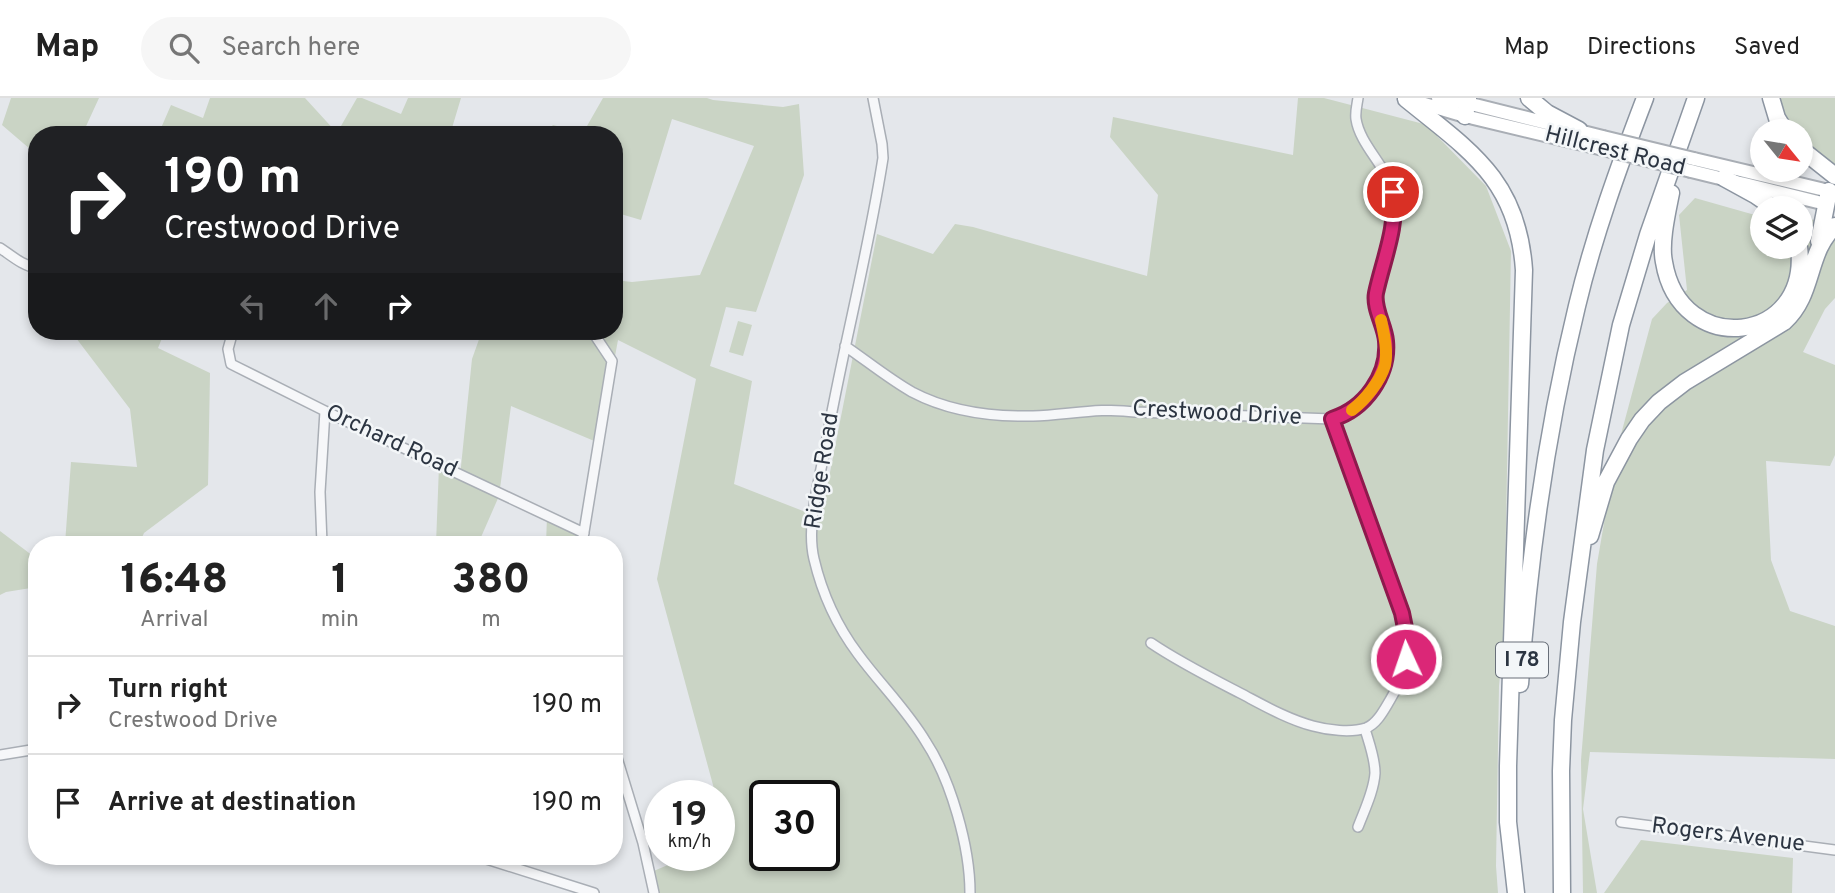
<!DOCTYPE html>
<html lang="en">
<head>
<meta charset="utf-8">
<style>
  :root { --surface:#fff; --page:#f6f6f6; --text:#222; --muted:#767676; --line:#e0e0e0 }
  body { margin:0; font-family:Overpass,sans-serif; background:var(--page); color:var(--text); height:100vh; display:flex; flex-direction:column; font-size:26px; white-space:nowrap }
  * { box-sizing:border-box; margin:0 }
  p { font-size:23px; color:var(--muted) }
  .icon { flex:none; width:38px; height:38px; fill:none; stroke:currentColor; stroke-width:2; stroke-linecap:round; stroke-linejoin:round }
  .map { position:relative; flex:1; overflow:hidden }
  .side { position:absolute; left:28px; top:438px; width:595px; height:329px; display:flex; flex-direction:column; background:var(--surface); border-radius:28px; box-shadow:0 4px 10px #0003 }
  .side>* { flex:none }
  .banner { position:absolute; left:28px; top:28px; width:595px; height:214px; border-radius:28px; box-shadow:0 4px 10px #0003; background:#202124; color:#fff; overflow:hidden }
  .needle { width:46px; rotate:120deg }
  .fabs { position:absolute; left:1750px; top:21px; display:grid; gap:14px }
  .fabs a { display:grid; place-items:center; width:63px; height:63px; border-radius:50%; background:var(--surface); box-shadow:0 4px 10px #0003; font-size:35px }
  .speed { position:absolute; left:644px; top:682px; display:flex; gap:14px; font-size:35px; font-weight:700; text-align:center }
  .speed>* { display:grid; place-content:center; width:91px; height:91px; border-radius:50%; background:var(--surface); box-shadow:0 4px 10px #0003; line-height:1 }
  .speed small { font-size:18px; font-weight:400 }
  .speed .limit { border:4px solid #111; border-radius:10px; background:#fff; color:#111 }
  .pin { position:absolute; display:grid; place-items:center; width:60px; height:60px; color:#fff; margin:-30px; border:4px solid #fff; border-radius:50%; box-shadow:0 2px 7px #0007 }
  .me { position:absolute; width:77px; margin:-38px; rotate:357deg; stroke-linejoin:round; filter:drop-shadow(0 0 5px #0008) }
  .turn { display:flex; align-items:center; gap:24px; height:147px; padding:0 21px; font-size:32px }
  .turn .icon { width:91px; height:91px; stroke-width:2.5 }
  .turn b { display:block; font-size:49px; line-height:60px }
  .lanes { display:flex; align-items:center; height:66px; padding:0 21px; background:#0003; justify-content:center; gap:35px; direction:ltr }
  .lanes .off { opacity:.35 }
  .eta { display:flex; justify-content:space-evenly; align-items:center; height:119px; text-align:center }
  .eta b { font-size:42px; font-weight:800; line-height:49px }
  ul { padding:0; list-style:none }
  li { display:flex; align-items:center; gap:21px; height:98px; padding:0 21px; border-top:2px solid var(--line) }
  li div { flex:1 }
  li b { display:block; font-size:26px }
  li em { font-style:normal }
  header { display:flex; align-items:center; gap:42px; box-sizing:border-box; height:98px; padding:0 35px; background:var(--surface); border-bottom:2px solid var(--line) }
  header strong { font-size:33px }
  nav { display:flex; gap:38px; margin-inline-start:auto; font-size:24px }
  .search { width:490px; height:63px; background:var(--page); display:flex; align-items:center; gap:18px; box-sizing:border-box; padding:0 24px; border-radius:38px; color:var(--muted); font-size:26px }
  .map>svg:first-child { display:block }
</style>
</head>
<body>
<header>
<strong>Map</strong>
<div class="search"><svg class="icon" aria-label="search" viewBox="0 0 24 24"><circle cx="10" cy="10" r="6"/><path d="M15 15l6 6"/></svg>Search here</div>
<nav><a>Map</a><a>Directions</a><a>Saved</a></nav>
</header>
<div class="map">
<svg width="1835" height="795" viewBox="0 0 1835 795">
  <rect width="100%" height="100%" fill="#e4e7eb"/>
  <path fill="#cad4c5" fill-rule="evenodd" d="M 11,0 L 99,0 L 82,37 L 37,37 L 37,57 L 2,27 Z
    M 210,0 L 305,0 L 337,35 L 357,0 L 362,0 L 401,16 L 408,0 L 461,0 L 452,30 L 474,37 L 158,37 L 171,7 L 203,20 Z
    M 603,0 L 707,0 L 713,2 L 783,9 L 799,6 L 804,77 L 756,214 L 726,209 L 710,268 L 752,283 L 734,386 L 821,420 L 877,136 L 933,156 L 955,126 L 973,129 L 1147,178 L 1158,97 L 1110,39 L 1113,19 L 1293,57 L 1298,0 L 1324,0 L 1439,30 L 1437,38 L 1486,88 L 1511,153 L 1504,538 L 1499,588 L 1496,768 L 1498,795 L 654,795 L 649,775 L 689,758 L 719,758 L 719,745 L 728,740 L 719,708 L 719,698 L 716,698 L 657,481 L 696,281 L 618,242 L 599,345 L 511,308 L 499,398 L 478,446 L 436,446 L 439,368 L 460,378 L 472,261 L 482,233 L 614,233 L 614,182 L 632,184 L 700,177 L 754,48 L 672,21 L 641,122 L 614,114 L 614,37 L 543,37 L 553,27 L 583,35 ZM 765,698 L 824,698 L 824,758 L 765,758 Z
    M 1777,0 L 1835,0 L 1835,71 L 1801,41 L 1801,33 L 1791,33 Z
    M 1695,100 L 1762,119 L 1762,149 L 1801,149 L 1801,121 L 1835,123 L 1835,200 L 1825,211 L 1803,254 L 1835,267 L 1835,357 L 1830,368 L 1766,363 L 1771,462 L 1790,513 L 1835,528 L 1835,661 L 1590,654 L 1583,711 L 1597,795 L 1583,795 L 1581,662 L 1597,466 L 1616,355 L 1652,221 L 1667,205 L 1687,192 L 1679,117 Z
    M 738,223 L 752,227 L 743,258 L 729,254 Z
    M 72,233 L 165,233 L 158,250 L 210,275 L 208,387 L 144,435 L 139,446 L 65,446 L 71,364 L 137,369 L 130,311 L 73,236 Z
    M 547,419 L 580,437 L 579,446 L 546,446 Z
    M 0,433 L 37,461 L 37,489 L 6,494 L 0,497 Z
    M 1641,742 L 1793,760 L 1792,795 L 1604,795 Z"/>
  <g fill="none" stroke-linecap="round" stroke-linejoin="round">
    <g stroke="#a9aeb5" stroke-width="12">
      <path id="minor" d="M 873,0 L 882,46 L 883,60 C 868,157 842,253 825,351 C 819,384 806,427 814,461 C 822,495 837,528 858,556 C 880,586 907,612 926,644 C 951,682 970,749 970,795
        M 0,150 C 12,158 23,168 37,170
        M 233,233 L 228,251 L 231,266 L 325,313 L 584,435
        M 845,248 C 867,263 889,281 912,294 C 948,313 993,319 1033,318 C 1067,317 1101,309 1135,314 L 1332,321 C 1365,311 1392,274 1385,239 C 1383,226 1374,210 1376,197 C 1377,190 1380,183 1381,176 C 1388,152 1398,123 1394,98 C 1389,70 1360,48 1356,21 C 1355,14 1357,7 1358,0
        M 322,446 L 320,394 L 325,313
        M 582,446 L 612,263 L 592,233
        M 1151,545 C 1179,564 1209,579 1240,595 C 1263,607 1287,621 1313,628 C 1327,632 1351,635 1366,630 C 1377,626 1384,612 1390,602 C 1410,569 1409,552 1403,515 L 1332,321
        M 614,650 L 643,745 L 654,795
        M 0,657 L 37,651
        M 1621,724 L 1835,752
        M 1358,729 C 1364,713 1374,693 1375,675 C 1375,660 1369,645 1365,631
        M 477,758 L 594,795"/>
    </g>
    <g stroke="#a9aeb5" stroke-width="16">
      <path id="secondary" d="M 1438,0 L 1467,5 L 1603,39
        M 1411,2 L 1465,18 L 1599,50
        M 1694,61 L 1829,93
        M 1691,73 L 1826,106"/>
    </g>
    <g stroke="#8c95a1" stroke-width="19">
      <path id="motorway" d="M 1529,0 L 1547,15 L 1579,32
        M 1771,0 L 1777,20 L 1785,33
        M 1406,1 C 1470,53 1518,82 1524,172 L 1508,668 L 1508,724 L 1516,795
        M 1465,18 L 1468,0
        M 1801,51 L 1835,78
        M 1724,80 L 1755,97 L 1774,110
        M 1671,95 C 1667,115 1660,145 1664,164 C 1680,261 1811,247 1799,149
        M 1819,143 L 1829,93
        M 1590,438 L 1606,384 L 1629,341 L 1642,322 L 1659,304 L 1685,284 L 1784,224 C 1815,196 1806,155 1835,128
        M 1520,586 C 1529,459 1547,331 1577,208 C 1594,137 1619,68 1645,0
        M 1562,795 L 1561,673 L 1563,622 L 1572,524 L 1595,352 L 1621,227 L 1648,137 L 1696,0"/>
    </g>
    <use href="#minor" stroke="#f6f7f9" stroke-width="9"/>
    <use href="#secondary" stroke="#fff" stroke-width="12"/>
    <use href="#motorway" stroke="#fff" stroke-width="16"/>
    <g stroke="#a9aeb5" stroke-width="16" stroke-linecap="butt">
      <path id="secondary-bridge" d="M 1603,39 L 1694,61
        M 1599,50 L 1691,73"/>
    </g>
    <use href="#secondary-bridge" stroke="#fff" stroke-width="12"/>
  </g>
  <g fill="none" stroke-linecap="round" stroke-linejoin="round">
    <g stroke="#8e194d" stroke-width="18">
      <path id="route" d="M 1393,94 C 1398,129 1383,162 1376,195 C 1373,210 1385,228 1386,243 C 1389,277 1365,311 1332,321 L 1402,515 L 1407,540 L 1406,561"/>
    </g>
    <use href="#route" stroke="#db2777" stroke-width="12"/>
    <path stroke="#f59e0b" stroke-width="12" d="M 1352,312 C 1365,302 1380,284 1385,267 C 1388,253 1384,236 1381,222"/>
  </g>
  <g text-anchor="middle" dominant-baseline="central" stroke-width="5" stroke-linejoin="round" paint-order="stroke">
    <rect fill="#f3f6f8" stroke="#686f79" stroke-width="2" x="1496" y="544.5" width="52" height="35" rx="5"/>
    <g font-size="21" font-weight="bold" fill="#2c3542">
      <text x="1522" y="562">I 78</text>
    </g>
    <g font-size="23" fill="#2c3542" stroke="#f3f6f8">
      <text transform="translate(1615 54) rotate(14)">Hillcrest Road</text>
      <text transform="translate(1217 316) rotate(3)">Crestwood Drive</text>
      <text transform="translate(391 344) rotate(25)">Orchard Road</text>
      <text transform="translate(823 373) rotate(-81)">Ridge Road</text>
      <text transform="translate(1728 738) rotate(7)">Rogers Avenue</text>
    </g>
  </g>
</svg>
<div class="fabs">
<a><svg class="needle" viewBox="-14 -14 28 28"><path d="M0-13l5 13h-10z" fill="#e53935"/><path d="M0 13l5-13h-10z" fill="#767676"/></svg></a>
<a><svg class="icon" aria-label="layers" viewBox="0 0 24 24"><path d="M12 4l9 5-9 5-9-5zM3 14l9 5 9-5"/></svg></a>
</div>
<div class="speed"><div>19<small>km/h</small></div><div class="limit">30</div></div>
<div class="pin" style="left:1393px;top:94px;background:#d93025"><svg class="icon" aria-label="arrive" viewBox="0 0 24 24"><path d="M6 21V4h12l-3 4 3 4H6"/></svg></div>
<svg class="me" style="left:1406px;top:561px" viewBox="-20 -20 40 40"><circle r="17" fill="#db2777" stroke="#fff" stroke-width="3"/><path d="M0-11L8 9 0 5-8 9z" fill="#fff"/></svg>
<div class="banner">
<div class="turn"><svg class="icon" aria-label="right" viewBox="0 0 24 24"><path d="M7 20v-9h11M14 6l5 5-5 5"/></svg><div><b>190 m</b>Crestwood Drive</div></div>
<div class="lanes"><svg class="icon off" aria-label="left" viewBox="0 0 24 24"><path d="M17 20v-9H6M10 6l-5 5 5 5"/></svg><svg class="icon off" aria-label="ahead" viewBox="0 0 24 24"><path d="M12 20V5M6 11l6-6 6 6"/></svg><svg class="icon" aria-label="right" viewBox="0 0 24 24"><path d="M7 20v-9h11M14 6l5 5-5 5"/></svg></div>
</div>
<section class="side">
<div class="eta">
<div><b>16:48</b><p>Arrival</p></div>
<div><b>1</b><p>min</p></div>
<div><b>380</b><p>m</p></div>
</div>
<ul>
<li><svg class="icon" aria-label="right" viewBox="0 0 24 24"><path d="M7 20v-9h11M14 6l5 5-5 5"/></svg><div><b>Turn right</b><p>Crestwood Drive</p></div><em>190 m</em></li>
<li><svg class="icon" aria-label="arrive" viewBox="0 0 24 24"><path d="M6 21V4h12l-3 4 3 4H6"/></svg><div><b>Arrive at destination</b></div><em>190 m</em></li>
</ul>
</section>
</div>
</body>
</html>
